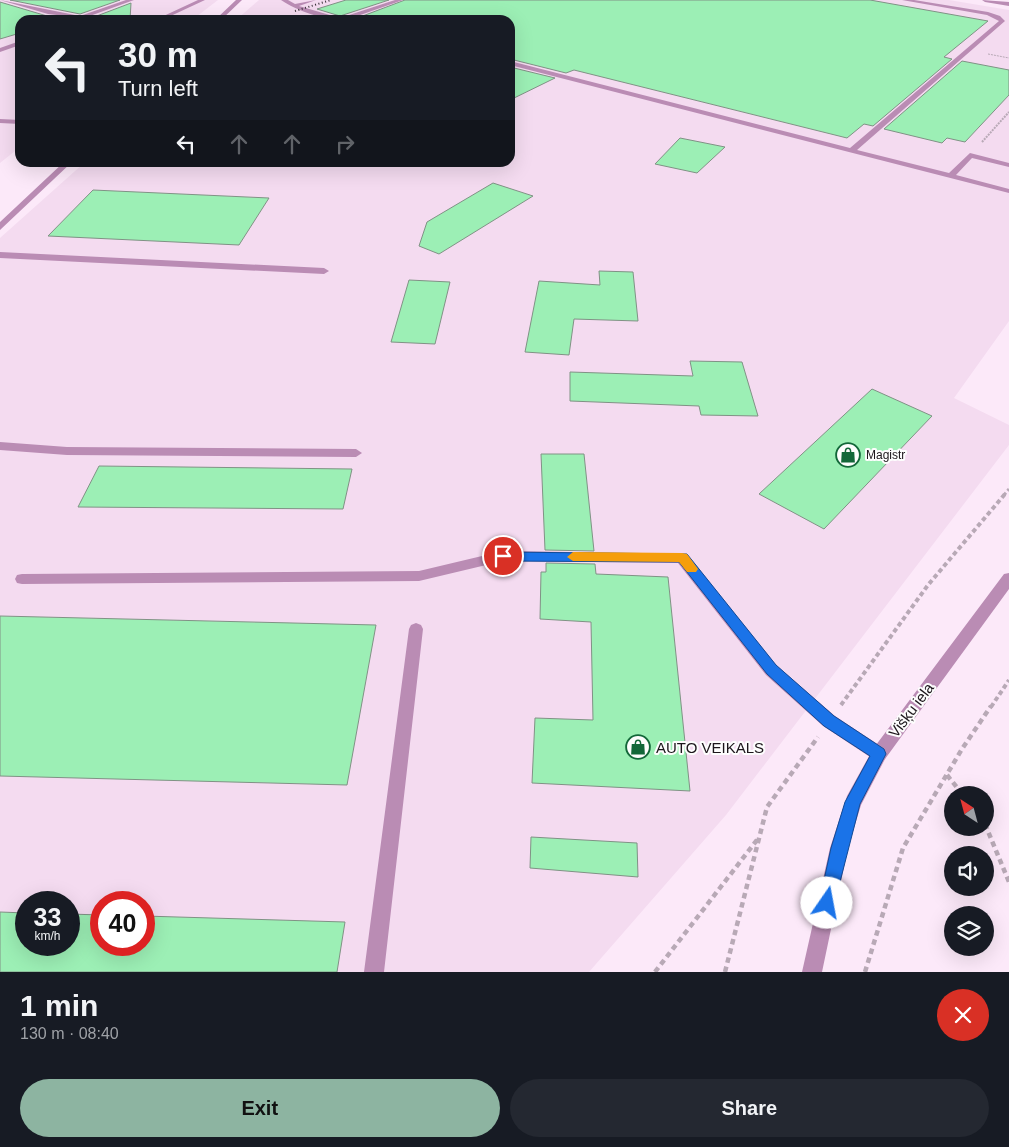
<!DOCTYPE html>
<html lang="en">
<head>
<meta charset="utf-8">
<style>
  :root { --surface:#171b24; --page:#242831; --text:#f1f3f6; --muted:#9ea1a6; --accent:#8db4a1 }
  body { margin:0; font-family:Helvetica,sans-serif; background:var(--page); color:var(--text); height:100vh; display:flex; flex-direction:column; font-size:19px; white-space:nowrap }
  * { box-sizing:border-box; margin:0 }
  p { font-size:16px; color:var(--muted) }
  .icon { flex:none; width:28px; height:28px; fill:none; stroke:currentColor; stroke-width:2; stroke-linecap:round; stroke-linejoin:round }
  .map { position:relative; height:972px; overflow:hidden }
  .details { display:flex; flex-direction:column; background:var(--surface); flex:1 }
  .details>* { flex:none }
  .top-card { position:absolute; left:15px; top:15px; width:500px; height:152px; border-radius:15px; box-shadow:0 5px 20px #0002; background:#171b24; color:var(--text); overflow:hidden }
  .needle { width:32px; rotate:324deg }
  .controls { position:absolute; left:944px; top:786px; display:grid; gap:10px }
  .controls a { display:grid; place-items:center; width:50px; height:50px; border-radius:50%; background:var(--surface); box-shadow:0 5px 20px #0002; font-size:25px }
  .speed { position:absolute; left:15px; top:891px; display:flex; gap:10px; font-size:25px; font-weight:700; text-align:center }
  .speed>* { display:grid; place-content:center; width:65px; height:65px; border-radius:50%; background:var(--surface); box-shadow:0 5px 20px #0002; line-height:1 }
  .speed small { font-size:12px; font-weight:400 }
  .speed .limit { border:8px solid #d22; background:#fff; color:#111 }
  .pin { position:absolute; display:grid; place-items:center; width:42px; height:42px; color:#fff; margin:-21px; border:2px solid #fff; border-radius:50%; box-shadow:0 1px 5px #0007 }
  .me { position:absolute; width:55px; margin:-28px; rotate:12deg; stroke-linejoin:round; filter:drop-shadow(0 0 4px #0008) }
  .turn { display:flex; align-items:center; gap:18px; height:105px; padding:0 20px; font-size:22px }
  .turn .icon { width:65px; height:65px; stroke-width:2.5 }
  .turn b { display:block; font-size:35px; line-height:42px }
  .lanes { display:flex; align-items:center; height:48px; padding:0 20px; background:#0003; justify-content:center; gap:25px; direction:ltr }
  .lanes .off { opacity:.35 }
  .round { display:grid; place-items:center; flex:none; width:52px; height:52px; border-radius:26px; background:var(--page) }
  .summary { display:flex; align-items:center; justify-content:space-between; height:85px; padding:0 20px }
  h1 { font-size:30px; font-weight:700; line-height:38px }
  .button { display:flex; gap:10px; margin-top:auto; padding:10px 20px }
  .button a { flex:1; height:58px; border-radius:30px; background:var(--accent); color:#111; font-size:20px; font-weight:700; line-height:58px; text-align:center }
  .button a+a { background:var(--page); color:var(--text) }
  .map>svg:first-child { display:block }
</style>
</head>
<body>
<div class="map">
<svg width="1009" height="972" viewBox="0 0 1009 972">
  <rect width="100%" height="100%" fill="#fce9f9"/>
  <path fill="#f4dbf0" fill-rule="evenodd" d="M 0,0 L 218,0 L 192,20 L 20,20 L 20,147 L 0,163 Z
    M 259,0 L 949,0 L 1009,10 L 1009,321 L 954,398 L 1009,425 L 1009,445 L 726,815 L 589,972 L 0,972 L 0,238 L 84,163 L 510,162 L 510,20 L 236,20 ZM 26,902 L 69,902 L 69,945 L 26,945 ZM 101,902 L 144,902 L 144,945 L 101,945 Z"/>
  <path fill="#9cefb5" stroke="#809285" d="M 10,0 L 120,0 L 80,14 Z
    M 346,0 L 389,0 L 340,16 L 317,9 Z
    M 405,0 L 870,0 L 988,21 L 944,57 L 952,59 L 873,126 L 864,124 L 847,138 L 574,70 L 566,73 L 510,59 L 510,20 L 352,20 Z
    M 0,2 L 47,16 L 84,20 L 20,20 L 20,33 L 0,39 Z
    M 131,3 L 130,20 L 102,20 L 94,17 Z
    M 962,61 L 1009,70 L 1009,95 L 965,142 L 947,138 L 942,143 L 884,129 Z
    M 510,67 L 555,78 L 510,100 Z
    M 680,138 L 725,147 L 697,173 L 655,164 Z
    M 493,183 L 533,196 L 439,254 L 419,246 L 427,222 Z
    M 93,190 L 269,198 L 239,245 L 48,236 Z
    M 599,271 L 633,272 L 638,321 L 574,319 L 569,355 L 525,352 L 539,281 L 600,285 Z
    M 409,280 L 450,282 L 435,344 L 391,342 Z
    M 690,361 L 742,362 L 758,416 L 701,415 L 699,406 L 570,401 L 570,372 L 693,376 Z
    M 872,389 L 932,416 L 824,529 L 759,494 Z
    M 541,454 L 584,454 L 594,551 L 545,550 Z
    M 99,466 L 352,469 L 343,509 L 78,507 Z
    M 546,563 L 595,564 L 596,574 L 668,577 L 690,791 L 532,783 L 535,718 L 593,720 L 591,622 L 540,619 L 541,572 L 546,572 Z
    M 0,616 L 376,625 L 347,785 L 0,776 Z
    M 531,837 L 637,843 L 638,877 L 530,868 Z
    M 0,912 L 26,913 L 26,945 L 69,945 L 69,914 L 101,915 L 101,945 L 144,945 L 144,916 L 345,922 L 337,972 L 0,972 Z"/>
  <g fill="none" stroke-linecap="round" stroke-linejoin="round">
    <path stroke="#b8a9b6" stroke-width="1" stroke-dasharray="2 1" stroke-linecap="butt" d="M 988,54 L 1009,58"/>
    <path stroke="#b8a9b6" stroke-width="2" stroke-dasharray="2 1" stroke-linecap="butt" d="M 982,142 L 1009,112"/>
    <path stroke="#b8a9b6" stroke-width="3" stroke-dasharray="3 2.5" stroke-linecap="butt" d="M 1004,495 L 1009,489"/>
    <path stroke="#b8a9b6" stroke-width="4" stroke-dasharray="4.5 3" stroke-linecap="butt" d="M 841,705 L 928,585 L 1005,494
      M 991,707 L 1009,680"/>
    <path stroke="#b8a9b6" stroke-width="4.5" stroke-dasharray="5.5 4" stroke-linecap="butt" d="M 947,775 L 963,795
      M 985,824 L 1009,882
      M 655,972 L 757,840
      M 725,972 L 767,807 L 818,737
      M 865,972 L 903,848 L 962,749 L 991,706"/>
    <path fill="#ba8cb4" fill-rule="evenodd" d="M 0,0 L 80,16 L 126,0 L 134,0 L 87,17 L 100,20 L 48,14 Z
      M 198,0 L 205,0 L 162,20 L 155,20 Z
      M 281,0 L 288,0 L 295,4 L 316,0 L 299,6 L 340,18 L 395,0 L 403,0 L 346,20 C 324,20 297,11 281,0 Z
      M 902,0 L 914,0 L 988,12 L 1000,16 L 1005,21 L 857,150 L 949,173 L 970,153 L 1009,163 L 1009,167 L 972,158 L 956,175 L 1009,189 L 1009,193 L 510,65 L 510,61 L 850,148 L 999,21 L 987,15 Z
      M 20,41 L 20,45 L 0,52 L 0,48 Z
      M 0,119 L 20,120 L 20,124 L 0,123 Z
      M 0,252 L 324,268 L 329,271 L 324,274 L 0,258 Z
      M 0,442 L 67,447 L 356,449 L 362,453 L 356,457 L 67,455 L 0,450 Z
      M 503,551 L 687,554 L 776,665 L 835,716 L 885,749 L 887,754 L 885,759 L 879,762 L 873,759 L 823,726 L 766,675 L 678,563 L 503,561 L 419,581 L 22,584 L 17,583 L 15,579 L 17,575 L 22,574 L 419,571 Z
      M 416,623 L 421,625 L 423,629 L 384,972 L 364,972 L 409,629 L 411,625 Z"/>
    <path fill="#ba8cb4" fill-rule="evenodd" d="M 236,0 L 242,0 L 221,20 L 215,20 Z
      M 982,0 L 1009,2 L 1009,6 L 985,2 Z
      M 64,162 L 72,162 L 0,230 L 0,222 Z"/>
    <path fill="#ba8cb4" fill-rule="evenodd" d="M 1009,573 L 1009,589 L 885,759 L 861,805 L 848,848 L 822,972 L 802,972 L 830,848 L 847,796 L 873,749 L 1004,574 Z"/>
    <path stroke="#3d353c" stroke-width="2" stroke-dasharray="1 2.5" stroke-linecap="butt" d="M 295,11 L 331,0"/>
  </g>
  <path fill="#1a73e8" stroke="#114b97" d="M 503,552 L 687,554 L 776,665 L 834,716 L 884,749 L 886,754 L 860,804 L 833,909 L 827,911 L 821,909 L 819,903 L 831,848 L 845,802 L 870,756 L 824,726 L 767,674 L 679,562 L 503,561 L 497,556 Z"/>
  <path fill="#f59e0b" d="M 573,552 L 682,553 L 687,554 L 698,569 L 696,572 L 687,572 L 679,562 L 573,561 L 567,557 Z"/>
  <defs>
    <g id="shop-ring" transform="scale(1.25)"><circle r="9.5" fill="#fdfdfd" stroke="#136739" stroke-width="1.5"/><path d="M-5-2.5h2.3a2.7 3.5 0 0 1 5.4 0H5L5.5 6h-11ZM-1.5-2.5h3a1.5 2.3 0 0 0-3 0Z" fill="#136739"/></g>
  </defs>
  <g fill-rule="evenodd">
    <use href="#shop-ring" x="848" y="455"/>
    <use href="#shop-ring" x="638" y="747"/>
  </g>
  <g text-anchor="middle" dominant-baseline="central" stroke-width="4" stroke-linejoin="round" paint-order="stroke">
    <g font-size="12" fill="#1c161b" stroke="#fdfdfd" text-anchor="start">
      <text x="866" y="455">Magistr</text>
    </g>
    <g font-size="15" fill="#1c161b" stroke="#fdfdfd">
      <text transform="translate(911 710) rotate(-53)">Višķu iela</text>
    </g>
    <g font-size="15" fill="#1c161b" stroke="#fdfdfd" text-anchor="start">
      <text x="656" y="747">AUTO VEIKALS</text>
    </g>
  </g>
</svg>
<div class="controls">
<a><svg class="needle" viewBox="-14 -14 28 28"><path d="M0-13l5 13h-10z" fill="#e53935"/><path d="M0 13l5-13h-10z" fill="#9ea1a6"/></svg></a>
<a><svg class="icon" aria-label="sound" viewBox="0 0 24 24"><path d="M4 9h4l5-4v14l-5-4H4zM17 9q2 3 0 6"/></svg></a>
<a><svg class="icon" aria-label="layers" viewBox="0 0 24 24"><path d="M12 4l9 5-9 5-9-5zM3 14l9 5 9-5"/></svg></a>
</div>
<div class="speed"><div>33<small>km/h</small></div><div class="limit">40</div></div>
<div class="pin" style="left:503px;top:556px;background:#d93025"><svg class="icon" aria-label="arrive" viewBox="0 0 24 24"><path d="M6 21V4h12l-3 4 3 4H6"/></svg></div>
<svg class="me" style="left:827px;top:903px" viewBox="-20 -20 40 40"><circle r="19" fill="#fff"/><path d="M0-13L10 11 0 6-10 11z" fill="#1a73e8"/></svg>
<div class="top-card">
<div class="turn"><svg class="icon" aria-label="left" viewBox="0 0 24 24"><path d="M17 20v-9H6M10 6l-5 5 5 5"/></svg><div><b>30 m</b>Turn left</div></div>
<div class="lanes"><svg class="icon" aria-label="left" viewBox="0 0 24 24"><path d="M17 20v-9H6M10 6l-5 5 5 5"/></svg><svg class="icon off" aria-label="ahead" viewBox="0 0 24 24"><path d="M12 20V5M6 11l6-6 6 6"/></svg><svg class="icon off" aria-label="ahead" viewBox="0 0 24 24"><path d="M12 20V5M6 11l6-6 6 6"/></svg><svg class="icon off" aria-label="right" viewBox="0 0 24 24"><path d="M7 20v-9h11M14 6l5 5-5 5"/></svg></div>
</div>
</div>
<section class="details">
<div class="summary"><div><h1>1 min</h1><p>130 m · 08:40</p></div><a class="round" style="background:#d93025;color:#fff"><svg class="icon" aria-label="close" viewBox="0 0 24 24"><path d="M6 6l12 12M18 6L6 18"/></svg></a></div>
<div class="button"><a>Exit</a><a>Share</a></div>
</section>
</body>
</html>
